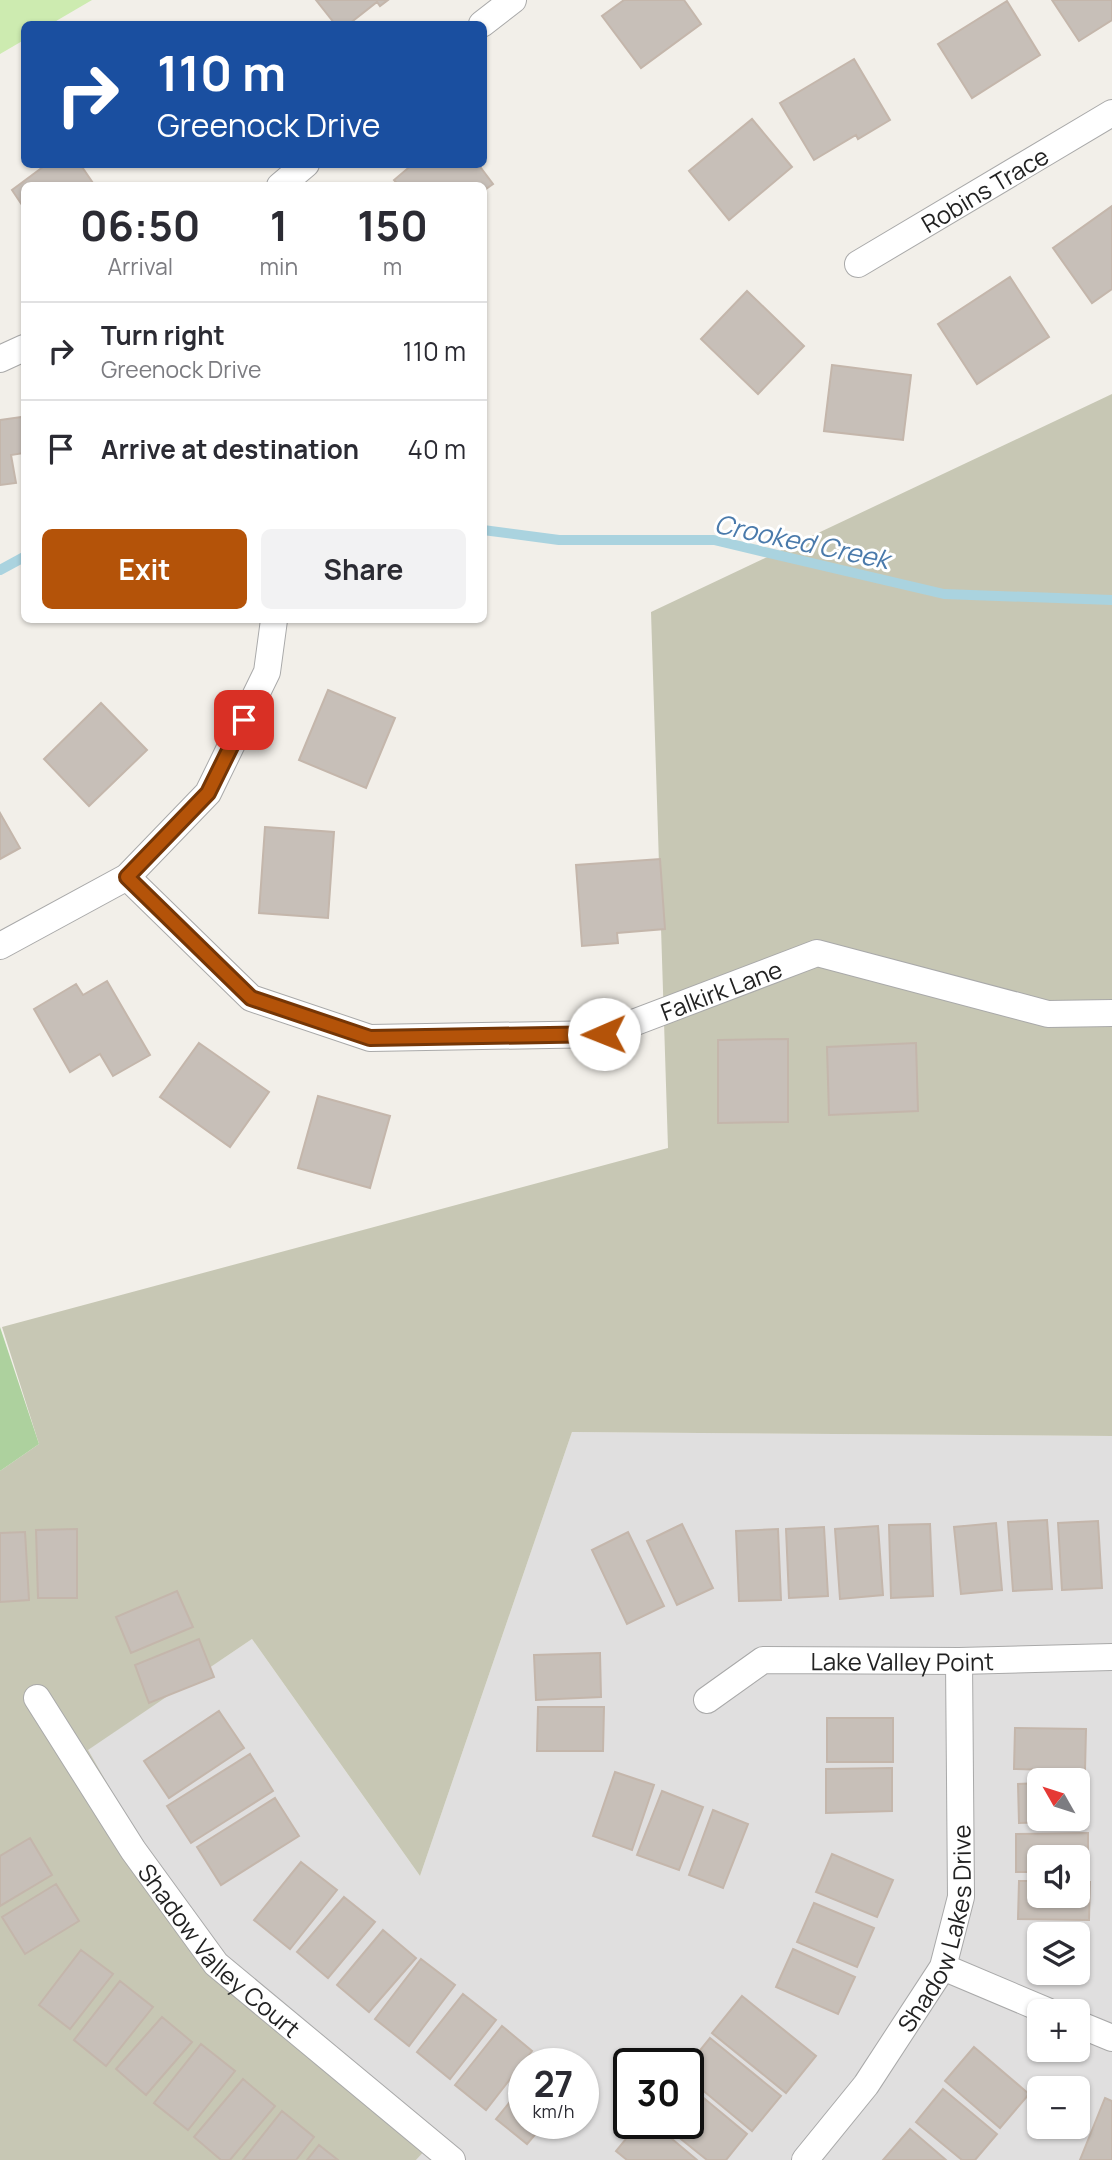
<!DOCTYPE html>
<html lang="en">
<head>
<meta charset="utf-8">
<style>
  :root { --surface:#fff; --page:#f2f2f3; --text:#2b2b33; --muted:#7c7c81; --line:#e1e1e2; --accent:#b45309 }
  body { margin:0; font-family:Manrope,sans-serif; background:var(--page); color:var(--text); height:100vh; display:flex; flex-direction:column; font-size:26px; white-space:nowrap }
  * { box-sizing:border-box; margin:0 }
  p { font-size:23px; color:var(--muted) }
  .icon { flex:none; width:38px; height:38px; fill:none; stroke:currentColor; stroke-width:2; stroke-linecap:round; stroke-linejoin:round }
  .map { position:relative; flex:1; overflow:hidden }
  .side { position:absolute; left:21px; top:182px; width:466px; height:441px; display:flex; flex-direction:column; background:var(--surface); border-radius:10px; box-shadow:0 2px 5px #0004 }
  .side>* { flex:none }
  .top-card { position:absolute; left:21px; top:21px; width:466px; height:147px; border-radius:10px; box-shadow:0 2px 5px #0004; background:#1a4fa0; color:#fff; overflow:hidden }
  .needle { width:46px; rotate:309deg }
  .fabs { position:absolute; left:1027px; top:1768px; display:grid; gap:14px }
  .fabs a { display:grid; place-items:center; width:63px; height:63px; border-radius:10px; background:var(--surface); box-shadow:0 2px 5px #0004; font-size:35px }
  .speed { position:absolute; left:508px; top:2048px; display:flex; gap:14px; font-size:35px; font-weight:700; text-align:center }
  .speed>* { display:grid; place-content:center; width:91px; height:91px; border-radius:50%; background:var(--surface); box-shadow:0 2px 5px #0004; line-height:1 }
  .speed small { font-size:18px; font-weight:400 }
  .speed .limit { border:4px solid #111; border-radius:10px; background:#fff; color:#111 }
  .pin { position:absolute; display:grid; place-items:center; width:60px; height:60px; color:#fff; margin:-30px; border-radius:14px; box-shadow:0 4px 10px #0006 }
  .me { position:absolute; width:77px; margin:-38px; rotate:269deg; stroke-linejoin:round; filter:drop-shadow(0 0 5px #0008) }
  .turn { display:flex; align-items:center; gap:24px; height:147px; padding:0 21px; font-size:32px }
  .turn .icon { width:91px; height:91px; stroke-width:2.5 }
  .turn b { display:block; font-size:49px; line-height:60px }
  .eta { display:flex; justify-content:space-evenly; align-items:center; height:119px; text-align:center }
  .eta b { font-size:42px; font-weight:700; line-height:49px }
  .primary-button { display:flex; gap:14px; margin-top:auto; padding:14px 21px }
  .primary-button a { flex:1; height:80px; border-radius:10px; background:var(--accent); color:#fff; font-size:28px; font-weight:700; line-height:80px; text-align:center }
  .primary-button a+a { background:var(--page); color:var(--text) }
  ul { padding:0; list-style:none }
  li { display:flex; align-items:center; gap:21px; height:98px; padding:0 21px; border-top:2px solid var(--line) }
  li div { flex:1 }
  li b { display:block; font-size:26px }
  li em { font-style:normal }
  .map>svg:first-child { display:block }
</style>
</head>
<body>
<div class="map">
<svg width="1112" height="2160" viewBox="0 0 1112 2160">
  <rect width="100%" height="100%" fill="#f2efe9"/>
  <path fill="#e0dfdf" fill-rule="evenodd" d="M 572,1432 L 1112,1436 L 1112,2160 L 416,2160 L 428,2146 L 217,1974 L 87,1750 L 252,1639 L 420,1876 ZM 1040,1780 L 1078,1780 L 1078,1818 L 1040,1818 ZM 1040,1857 L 1078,1857 L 1078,1895 L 1040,1895 ZM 1040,1934 L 1078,1934 L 1078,1972 L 1040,1972 ZM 1040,2011 L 1078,2011 L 1078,2049 L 1040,2049 ZM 523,2063 L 583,2063 L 583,2123 L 523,2123 ZM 628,2063 L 688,2063 L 688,2123 L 628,2123 ZM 1040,2088 L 1078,2088 L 1078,2126 L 1040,2126 Z"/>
  <path fill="#c7c7b4" d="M 1112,394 L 1112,1436 L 572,1432 L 420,1876 L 252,1639 L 88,1750 L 217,1974 L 429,2146 L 416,2160 L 0,2160 L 0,1471 L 39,1444 L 2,1327 L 668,1148 L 651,612 Z"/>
  <path fill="#cdebb0" d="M 0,0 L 92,0 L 51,24 L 24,24 L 24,40 L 0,54 Z"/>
  <path fill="#add19e" d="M 0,1327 L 39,1444 L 0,1471 Z"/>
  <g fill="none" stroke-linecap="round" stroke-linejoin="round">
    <path stroke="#aad3df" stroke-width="10" d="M 483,530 L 559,540 L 714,540 L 944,594 L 1112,600
      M 0,570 L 24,557"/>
  </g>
  <path fill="#c7bfb8" stroke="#c4b6ab" stroke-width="2" d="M 316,0 L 388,0 L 380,6 L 377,2 L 349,24 L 335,24 Z
    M 624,0 L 684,0 L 701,24 L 641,68 L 602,16 Z
    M 1052,0 L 1112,0 L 1112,20 L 1079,41 Z
    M 1007,1 L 1040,55 L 972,98 L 938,44 Z
    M 854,59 L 890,120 L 858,139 L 856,135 L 814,160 L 780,103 Z
    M 752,119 L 792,167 L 729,220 L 689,171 Z
    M 47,164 L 80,164 L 95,186 L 24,186 L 24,208 L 12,190 Z
    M 413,164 L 478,164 L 493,184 L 483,191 L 483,186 L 399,186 L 394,180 Z
    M 1112,206 L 1112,289 L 1092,303 L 1053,248 Z
    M 1010,277 L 1049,337 L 977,384 L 938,324 Z
    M 747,291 L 804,346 L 758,394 L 701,339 Z
    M 832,365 L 911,375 L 903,440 L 824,431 Z
    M 22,417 L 24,453 L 11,455 L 16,483 L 0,485 L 0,420 Z
    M 328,690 L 395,718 L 366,788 L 299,760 Z
    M 101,703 L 147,750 L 89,806 L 44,759 Z
    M 0,813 L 20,848 L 0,859 Z
    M 265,827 L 334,832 L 328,918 L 259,913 Z
    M 660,859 L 665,929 L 617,933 L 618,943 L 582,946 L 576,865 Z
    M 107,981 L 150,1055 L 113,1076 L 100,1054 L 70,1072 L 34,1009 L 76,984 L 83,995 Z
    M 788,1039 L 788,1122 L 718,1123 L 718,1040 Z
    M 199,1043 L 269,1092 L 230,1147 L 160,1097 Z
    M 916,1043 L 918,1111 L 829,1115 L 827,1047 Z
    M 318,1096 L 390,1116 L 370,1188 L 298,1168 Z
    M 1047,1520 L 1052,1589 L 1013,1591 L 1008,1522 Z
    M 1098,1521 L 1102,1588 L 1062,1590 L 1058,1523 Z
    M 996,1523 L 1002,1590 L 961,1594 L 954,1527 Z
    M 682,1524 L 713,1588 L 677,1605 L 647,1541 Z
    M 930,1524 L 933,1596 L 891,1598 L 889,1525 Z
    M 878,1526 L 883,1595 L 840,1599 L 835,1529 Z
    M 824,1527 L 828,1596 L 789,1598 L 786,1529 Z
    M 77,1529 L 77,1598 L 38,1598 L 36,1530 Z
    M 778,1529 L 781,1600 L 739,1601 L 736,1531 Z
    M 25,1532 L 29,1600 L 0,1602 L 0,1533 Z
    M 628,1532 L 664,1606 L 627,1624 L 592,1550 Z
    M 177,1591 L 193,1627 L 131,1653 L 116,1617 Z
    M 199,1639 L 214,1677 L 149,1703 L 135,1665 Z
    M 600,1653 L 601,1697 L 536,1700 L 534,1655 Z
    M 538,1707 L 604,1707 L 603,1751 L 537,1751 Z
    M 219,1711 L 244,1748 L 169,1798 L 144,1761 Z
    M 827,1718 L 893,1718 L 893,1762 L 827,1762 Z
    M 1015,1728 L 1086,1729 L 1085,1771 L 1014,1769 Z
    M 250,1754 L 273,1791 L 191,1843 L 167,1806 Z
    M 892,1768 L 892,1811 L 826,1813 L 826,1769 Z
    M 615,1772 L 654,1785 L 632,1850 L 593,1836 Z
    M 1087,1781 L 1088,1821 L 1019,1823 L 1018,1784 L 1040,1783 L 1040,1818 L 1078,1818 L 1078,1782 Z
    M 662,1791 L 703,1807 L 679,1870 L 637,1855 Z
    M 275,1798 L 299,1836 L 221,1885 L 197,1847 Z
    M 713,1810 L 748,1824 L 723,1888 L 689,1875 Z
    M 1088,1833 L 1088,1873 L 1078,1873 L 1078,1857 L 1040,1857 L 1040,1872 L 1016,1872 L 1016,1834 Z
    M 30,1838 L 52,1875 L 0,1906 L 0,1856 Z
    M 832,1854 L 893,1880 L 877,1917 L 816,1892 Z
    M 301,1862 L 337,1890 L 290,1949 L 254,1920 Z
    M 1019,1881 L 1040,1881 L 1040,1895 L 1078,1895 L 1078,1882 L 1090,1882 L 1089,1920 L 1018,1919 Z
    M 56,1884 L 79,1921 L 25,1954 L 2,1917 Z
    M 344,1897 L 375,1922 L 328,1978 L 297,1952 Z
    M 814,1903 L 874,1928 L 857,1967 L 797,1942 Z
    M 383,1930 L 416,1958 L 369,2012 L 337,1985 Z
    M 793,1949 L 855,1977 L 838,2014 L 776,1987 Z
    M 81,1950 L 113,1974 L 70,2029 L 39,2005 Z
    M 421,1959 L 455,1985 L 409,2046 L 375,2019 Z
    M 120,1981 L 153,2007 L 106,2066 L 74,2040 Z
    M 463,1994 L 496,2020 L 450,2079 L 417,2052 Z
    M 742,1996 L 816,2056 L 786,2093 L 712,2033 Z
    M 162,2017 L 192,2042 L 146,2095 L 116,2069 Z
    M 502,2026 L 532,2051 L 486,2110 L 455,2085 Z
    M 710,2038 L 781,2096 L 752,2131 L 688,2078 L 688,2065 Z
    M 201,2044 L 235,2071 L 188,2130 L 154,2103 Z
    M 974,2047 L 1029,2094 L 1000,2128 L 945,2081 Z
    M 243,2079 L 275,2106 L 230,2160 L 221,2160 L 194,2137 Z
    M 688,2085 L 747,2134 L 726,2160 L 707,2160 L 661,2123 L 688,2123 Z
    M 523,2086 L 523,2123 L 545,2123 L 527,2144 L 496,2119 Z
    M 943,2089 L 997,2134 L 975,2160 L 962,2160 L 916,2122 Z
    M 1105,2098 L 1112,2101 L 1112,2160 L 1080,2160 Z
    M 282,2111 L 314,2137 L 296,2160 L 243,2160 Z
    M 639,2123 L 653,2123 L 697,2160 L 627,2160 L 616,2151 Z
    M 910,2129 L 946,2160 L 883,2160 Z
    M 319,2145 L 338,2160 L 307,2160 Z"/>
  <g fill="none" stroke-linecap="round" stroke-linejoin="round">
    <g stroke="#a9a9a9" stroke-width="28">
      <g id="street">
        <path d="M 482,24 L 513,0"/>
        <path d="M 280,186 L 306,164"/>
        <path id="s1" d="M 858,264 L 1112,113"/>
        <path d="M 0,359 L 24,348"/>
        <path id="s2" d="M 127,877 L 251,998 L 370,1038 L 604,1034 L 817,953 L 1048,1014 L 1112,1013"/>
        <path d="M 0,946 L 127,877 L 208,793 L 267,672 L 274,620"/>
        <path id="s3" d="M 37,1698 L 133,1850 L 216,1964 L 452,2160"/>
        <path id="s4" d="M 707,1700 L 763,1660 L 959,1661 L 1112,1657"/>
        <path d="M 943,1967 L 1047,2011"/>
        <path d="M 1078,2024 L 1112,2038"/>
        <path id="s5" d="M 805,2160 L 866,2085 L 943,1967 L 961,1897 L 959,1661"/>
      </g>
    </g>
    <use href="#street" stroke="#fff" stroke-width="26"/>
  </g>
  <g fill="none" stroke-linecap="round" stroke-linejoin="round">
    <g stroke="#753606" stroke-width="18">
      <path id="route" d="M 244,720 L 208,793 L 127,877 L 251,998 L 370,1038 L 604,1034"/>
    </g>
    <use href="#route" stroke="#b45309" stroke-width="12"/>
  </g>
  <g text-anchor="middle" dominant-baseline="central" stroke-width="6" stroke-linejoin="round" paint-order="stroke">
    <g font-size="24" fill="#222" stroke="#fff">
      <text stroke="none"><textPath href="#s1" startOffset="147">Robins Trace</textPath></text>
      <text stroke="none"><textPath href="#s2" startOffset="658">Falkirk Lane</textPath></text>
      <text stroke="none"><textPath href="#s4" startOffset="208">Lake Valley Point</textPath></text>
      <text stroke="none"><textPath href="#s5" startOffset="273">Shadow Lakes Drive</textPath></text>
      <text stroke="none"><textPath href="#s3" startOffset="313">Shadow Valley Court</textPath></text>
    </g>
    <g font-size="26" font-style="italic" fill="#4a7aab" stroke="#fff">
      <text transform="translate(802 541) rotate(12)">Crooked Creek</text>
    </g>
  </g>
</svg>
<div class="fabs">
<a><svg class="needle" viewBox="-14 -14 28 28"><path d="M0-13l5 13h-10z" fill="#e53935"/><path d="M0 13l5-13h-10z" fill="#7c7c81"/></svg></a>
<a><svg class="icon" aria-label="sound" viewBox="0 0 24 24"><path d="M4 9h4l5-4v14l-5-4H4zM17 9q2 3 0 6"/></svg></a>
<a><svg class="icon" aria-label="layers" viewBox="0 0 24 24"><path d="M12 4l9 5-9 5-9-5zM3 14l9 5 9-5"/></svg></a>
<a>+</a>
<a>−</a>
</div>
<div class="speed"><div>27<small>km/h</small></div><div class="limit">30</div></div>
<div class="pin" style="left:244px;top:720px;background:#d93025"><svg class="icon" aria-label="arrive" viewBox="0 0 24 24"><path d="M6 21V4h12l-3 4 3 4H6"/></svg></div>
<svg class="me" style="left:604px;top:1034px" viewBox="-20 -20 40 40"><circle r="19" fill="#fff"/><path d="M0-13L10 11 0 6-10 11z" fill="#b45309"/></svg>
<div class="top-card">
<div class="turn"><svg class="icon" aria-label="right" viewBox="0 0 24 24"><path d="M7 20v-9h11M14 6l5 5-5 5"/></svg><div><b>110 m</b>Greenock Drive</div></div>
</div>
<section class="side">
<div class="eta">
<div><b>06:50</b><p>Arrival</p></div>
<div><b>1</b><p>min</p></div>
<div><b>150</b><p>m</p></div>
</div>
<ul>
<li><svg class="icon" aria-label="right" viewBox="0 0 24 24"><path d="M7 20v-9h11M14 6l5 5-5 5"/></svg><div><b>Turn right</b><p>Greenock Drive</p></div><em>110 m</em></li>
<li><svg class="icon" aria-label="arrive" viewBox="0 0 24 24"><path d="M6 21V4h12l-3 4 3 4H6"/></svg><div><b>Arrive at destination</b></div><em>40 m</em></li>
</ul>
<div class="primary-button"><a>Exit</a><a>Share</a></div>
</section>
</div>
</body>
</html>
